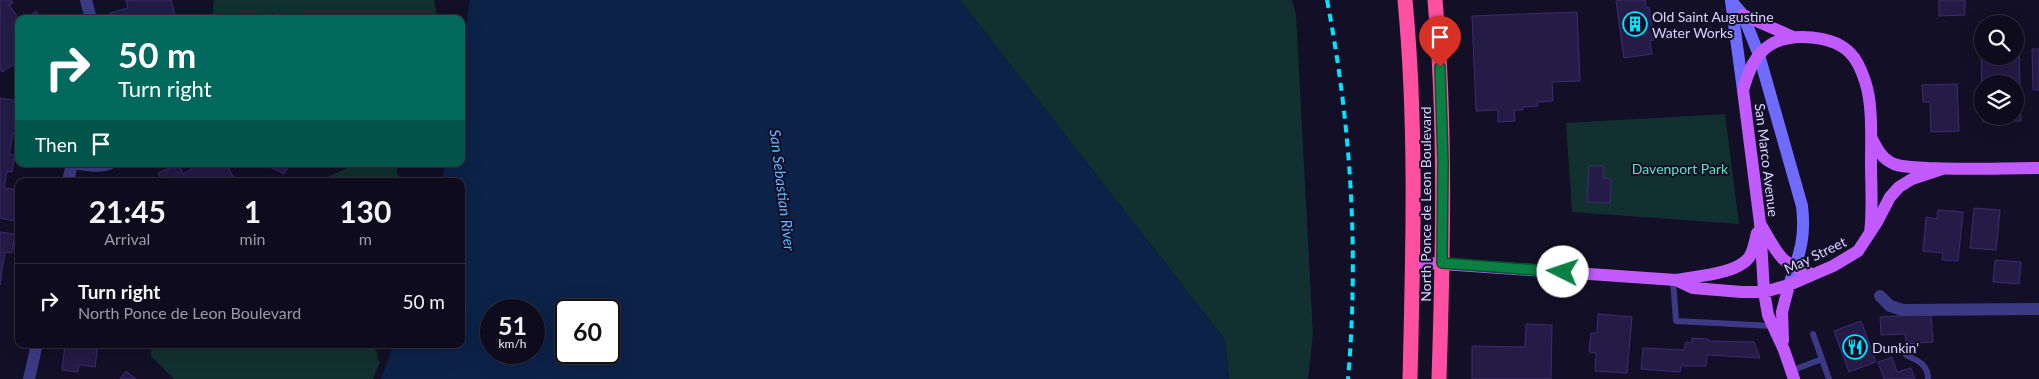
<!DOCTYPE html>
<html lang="en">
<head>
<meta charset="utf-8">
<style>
  :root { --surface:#0e0b1c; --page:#1c1929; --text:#f1f3f6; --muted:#9b9ba3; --line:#2e2b3b }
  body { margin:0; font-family:Lato,sans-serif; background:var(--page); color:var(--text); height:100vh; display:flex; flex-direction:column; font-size:19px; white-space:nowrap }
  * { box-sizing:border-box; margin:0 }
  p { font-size:16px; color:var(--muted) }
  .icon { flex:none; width:28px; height:28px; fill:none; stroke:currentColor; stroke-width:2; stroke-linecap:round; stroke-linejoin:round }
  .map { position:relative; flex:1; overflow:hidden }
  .side { position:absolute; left:15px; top:178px; width:450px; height:170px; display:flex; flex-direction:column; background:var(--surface); border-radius:10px; box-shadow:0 5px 20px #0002,0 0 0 1px var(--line) }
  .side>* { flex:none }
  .guide { position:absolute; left:15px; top:15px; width:450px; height:152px; border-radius:10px; box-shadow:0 5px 20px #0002,0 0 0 1px var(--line); background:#00695c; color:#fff; overflow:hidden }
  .tools { position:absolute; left:1974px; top:15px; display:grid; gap:10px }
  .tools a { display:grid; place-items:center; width:50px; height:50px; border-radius:50%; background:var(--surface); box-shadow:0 5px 20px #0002,0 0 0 1px var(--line); font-size:25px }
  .speed { position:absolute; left:480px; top:299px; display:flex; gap:10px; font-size:25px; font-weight:700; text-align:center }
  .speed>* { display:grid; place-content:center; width:65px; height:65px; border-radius:50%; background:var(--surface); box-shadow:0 5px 20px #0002,0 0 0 1px var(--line); line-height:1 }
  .speed small { font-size:12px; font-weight:400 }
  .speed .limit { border:2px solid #111; border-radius:8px; background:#fff; color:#111 }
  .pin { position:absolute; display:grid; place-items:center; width:42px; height:42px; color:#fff; margin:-51px -21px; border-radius:50% 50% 50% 0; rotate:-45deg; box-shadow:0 0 5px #0007 }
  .pin .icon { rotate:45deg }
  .me { position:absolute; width:55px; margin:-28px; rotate:274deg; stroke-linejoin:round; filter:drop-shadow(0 0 4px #0008) }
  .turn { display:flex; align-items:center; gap:18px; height:105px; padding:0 20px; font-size:22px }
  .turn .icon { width:65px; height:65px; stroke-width:2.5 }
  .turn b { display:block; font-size:35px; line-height:42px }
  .then { display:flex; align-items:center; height:48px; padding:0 20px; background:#0003; gap:10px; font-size:19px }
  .eta { display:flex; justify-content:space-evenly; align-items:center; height:85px; text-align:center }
  .eta b { font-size:30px; font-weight:700; line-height:35px }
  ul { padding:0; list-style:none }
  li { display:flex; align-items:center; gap:15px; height:75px; padding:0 20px; border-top:1px solid var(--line) }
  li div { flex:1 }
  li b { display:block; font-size:19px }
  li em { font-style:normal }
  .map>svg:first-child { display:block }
</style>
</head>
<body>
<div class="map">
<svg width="2039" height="379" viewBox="0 0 2039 379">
  <rect width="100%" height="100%" fill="#130f26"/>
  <path fill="#12302f" d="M 214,0 L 434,0 L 438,19 L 287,19 L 272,13 L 269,19 L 212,19 Z
    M 960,0 L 1292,0 L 1296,14 L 1313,335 L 1308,379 L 1229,379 L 1225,340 Z
    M 1725,114 L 1739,224 L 1572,212 L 1566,123 Z
    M 351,164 L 398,164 L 397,173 L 402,181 L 319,181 L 347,168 Z
    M 151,344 L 371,344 L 377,352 L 378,361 L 380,362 L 373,379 L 174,379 L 151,356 Z"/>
  <path fill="#0c2248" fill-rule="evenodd" d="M 470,0 L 960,0 L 1225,340 L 1229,379 L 381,379 L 394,344 L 461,344 L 461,181 L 442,181 L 445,164 L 461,164 L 461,57 ZM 491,310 L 534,310 L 534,352 L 491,352 ZM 566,310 L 609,310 L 609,352 L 566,352 Z"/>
  <path fill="#241b47" stroke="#3b2d73" d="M 0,0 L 11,0 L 13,3 L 9,5 L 19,19 L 19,61 L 2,72 L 0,69 Z
    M 126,0 L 171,0 L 176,19 L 112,19 L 110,13 L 128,8 Z
    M 1623,0 L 1645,0 L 1646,8 L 1649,7 L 1654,40 L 1650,41 L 1652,54 L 1624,58 L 1616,1 Z
    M 1939,0 L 1965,0 L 1965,15 L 1939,16 Z
    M 36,11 L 41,19 L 25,19 Z
    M 1577,12 L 1580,81 L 1552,82 L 1553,101 L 1537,102 L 1538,106 L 1523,107 L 1523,110 L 1514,110 L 1515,121 L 1498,122 L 1498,110 L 1476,111 L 1472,16 Z
    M 2015,48 L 2019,48 L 2021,121 L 1983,122 L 1983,116 L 2015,116 L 2015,84 L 1982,84 L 1982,111 L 1981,49 L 1982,49 L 1982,56 L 2015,56 Z
    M 2032,49 L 2039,49 L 2039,90 L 2033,90 Z
    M 1957,84 L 1959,131 L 1931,132 L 1930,102 L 1923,102 L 1922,85 Z
    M 0,98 L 19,101 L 19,134 L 13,133 L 9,154 L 15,155 L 12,172 L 7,171 L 4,188 L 19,190 L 15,221 L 0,218 Z
    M 179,164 L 183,174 L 192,169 L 190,164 L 227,164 L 235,181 L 162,181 L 158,173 Z
    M 264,164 L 290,164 L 284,174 Z
    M 1589,166 L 1603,166 L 1603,178 L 1611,179 L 1610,203 L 1587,202 Z
    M 1974,208 L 2000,210 L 1996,250 L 1970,248 Z
    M 1938,210 L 1963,212 L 1958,261 L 1942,260 L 1943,253 L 1923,251 L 1926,217 L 1937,219 Z
    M 0,232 L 15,234 L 12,253 L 5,252 L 0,285 Z
    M 1995,260 L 2021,262 L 2019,284 L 1993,282 Z
    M 1598,314 L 1632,317 L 1627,373 L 1595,371 L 1596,353 L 1589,352 L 1591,333 L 1597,333 Z
    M 1931,314 L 1933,342 L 1906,344 L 1905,334 L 1881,335 L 1880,317 Z
    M 1861,321 L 1876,362 L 1849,372 L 1834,331 Z
    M 1526,324 L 1552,325 L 1551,379 L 1472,379 L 1472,346 L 1525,347 Z
    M 1692,338 L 1708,339 L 1708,341 L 1754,342 L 1760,358 L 1707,355 L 1706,366 L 1681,366 L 1680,372 L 1641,369 L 1643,348 L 1684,350 L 1686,342 L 1692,343 Z
    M 65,344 L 98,344 L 95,367 L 79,365 L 78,372 L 62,370 Z
    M 1892,357 L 1897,372 L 1911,368 L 1915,379 L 1884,379 L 1878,362 Z
    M 126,371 L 136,379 L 120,379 Z"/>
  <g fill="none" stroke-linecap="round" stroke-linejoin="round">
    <path stroke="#3d3a85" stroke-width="6" d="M 1673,280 L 1676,321 L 1773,326
      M 1813,334 L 1829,379
      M 1906,355 C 1918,361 1928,364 1928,379
      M 1791,371 L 1822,359"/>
    <path stroke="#3d3a85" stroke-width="12" d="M 86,0 L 91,19
      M 78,164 C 88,165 99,168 109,164
      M 68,181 L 72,164
      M 1880,296 L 1890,306 L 1903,310 L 2039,309
      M 29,379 L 37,344"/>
    <path stroke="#6f6bff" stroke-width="12" d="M 1731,1 L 1743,90
      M 1732,2 L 1743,15 L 1759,55 L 1802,206 C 1806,239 1799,255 1789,285"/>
    <path stroke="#c25bff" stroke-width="12" d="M 1743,15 L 1793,37
      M 1872,139 C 1877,149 1882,159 1894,164 C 1905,168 1917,167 1928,168 C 1965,170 2002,168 2039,168
      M 1761,225 C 1778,254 1779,263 1812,274
      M 1413,262 L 1676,280 L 1693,288 L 1742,292 L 1764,292 L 1789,285 L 1833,266 L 1858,251 L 1877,222 L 1890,197 L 1899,187 L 1912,179 L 1942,169
      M 1676,280 C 1696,276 1739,274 1750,256 C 1754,249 1755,240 1757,233
      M 1783,341 L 1782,312 L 1789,285
      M 1794,379 L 1784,350 L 1768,315 L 1764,292 L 1760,223 L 1743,90 C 1748,73 1754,55 1770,45 C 1791,32 1834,35 1851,54 C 1858,61 1862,72 1865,81 C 1873,104 1871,140 1871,164 C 1871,187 1873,210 1870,233"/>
    <path stroke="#ff4fa3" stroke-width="15" d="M 1405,0 C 1417,126 1413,252 1410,379
      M 1435,0 C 1446,126 1443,252 1439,379"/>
    <path stroke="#00e5ff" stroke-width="4" stroke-dasharray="8 6" stroke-linecap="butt" d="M 1327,0 C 1351,124 1359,253 1348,379"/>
  </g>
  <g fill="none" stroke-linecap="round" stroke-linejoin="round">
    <g stroke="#07532c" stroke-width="12">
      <path id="route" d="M 1440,67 L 1443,162 L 1442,263 L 1563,272"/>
    </g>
    <use href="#route" stroke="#0b8043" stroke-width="9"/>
  </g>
  <defs>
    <g id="building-ring" transform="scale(1.25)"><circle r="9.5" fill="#130f26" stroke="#00e5ff" stroke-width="1.5"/><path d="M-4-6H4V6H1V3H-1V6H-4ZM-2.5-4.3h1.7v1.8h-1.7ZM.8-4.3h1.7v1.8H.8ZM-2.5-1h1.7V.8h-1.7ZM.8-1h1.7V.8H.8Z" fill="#00e5ff"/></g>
    <g id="restaurant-ring" transform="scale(1.25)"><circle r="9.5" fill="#130f26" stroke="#00e5ff" stroke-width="1.5"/><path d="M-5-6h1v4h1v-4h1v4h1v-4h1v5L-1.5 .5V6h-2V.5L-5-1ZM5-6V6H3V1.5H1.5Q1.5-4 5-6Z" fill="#00e5ff"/></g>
  </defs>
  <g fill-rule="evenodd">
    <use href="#building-ring" x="1635" y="24"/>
    <use href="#restaurant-ring" x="1855" y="347"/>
  </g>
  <g text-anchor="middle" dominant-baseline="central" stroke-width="4" stroke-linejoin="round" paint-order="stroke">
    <g font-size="14" fill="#d9d4ff" stroke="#130f26" text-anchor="start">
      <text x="1652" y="16">Old Saint Augustine<tspan x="1652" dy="16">Water Works</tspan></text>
      <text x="1872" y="347">Dunkin'</text>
    </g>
    <g font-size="14" fill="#d9d4ff" stroke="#130f26">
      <text transform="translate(1767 160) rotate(83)">San Marco Avenue</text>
      <text transform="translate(1425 204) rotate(-90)">North Ponce de Leon Boulevard</text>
      <text transform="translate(1815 255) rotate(-26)">May Street</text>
    </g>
    <g font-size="14" fill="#5fe0c0" stroke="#130f26">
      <text x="1680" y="168">Davenport Park</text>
    </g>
    <g font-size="15" font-style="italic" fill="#62b6ff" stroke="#130f26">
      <text transform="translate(783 190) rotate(83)">San Sebastian River</text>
    </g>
  </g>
</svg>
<div class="tools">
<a><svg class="icon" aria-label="search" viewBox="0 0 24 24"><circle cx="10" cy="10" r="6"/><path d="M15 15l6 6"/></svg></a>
<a><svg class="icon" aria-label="layers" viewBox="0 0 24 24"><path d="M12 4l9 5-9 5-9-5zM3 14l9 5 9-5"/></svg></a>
</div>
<div class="speed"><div>51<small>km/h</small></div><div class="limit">60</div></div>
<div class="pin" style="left:1440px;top:67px;background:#d93025"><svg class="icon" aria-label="arrive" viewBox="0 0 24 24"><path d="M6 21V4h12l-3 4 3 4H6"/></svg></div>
<svg class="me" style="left:1563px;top:272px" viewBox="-20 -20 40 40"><circle r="19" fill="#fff"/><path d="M0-13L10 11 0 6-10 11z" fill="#0b8043"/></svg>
<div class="guide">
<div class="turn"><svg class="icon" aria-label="right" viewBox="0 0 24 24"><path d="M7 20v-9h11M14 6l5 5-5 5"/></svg><div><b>50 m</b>Turn right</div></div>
<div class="then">Then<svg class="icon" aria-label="arrive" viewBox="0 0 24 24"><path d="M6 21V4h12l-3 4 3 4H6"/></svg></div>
</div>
<section class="side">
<div class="eta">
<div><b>21:45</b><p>Arrival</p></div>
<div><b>1</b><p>min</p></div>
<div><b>130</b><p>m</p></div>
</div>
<ul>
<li><svg class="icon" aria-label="right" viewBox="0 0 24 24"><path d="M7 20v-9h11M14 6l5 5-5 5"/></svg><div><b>Turn right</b><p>North Ponce de Leon Boulevard</p></div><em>50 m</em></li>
</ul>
</section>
</div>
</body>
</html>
